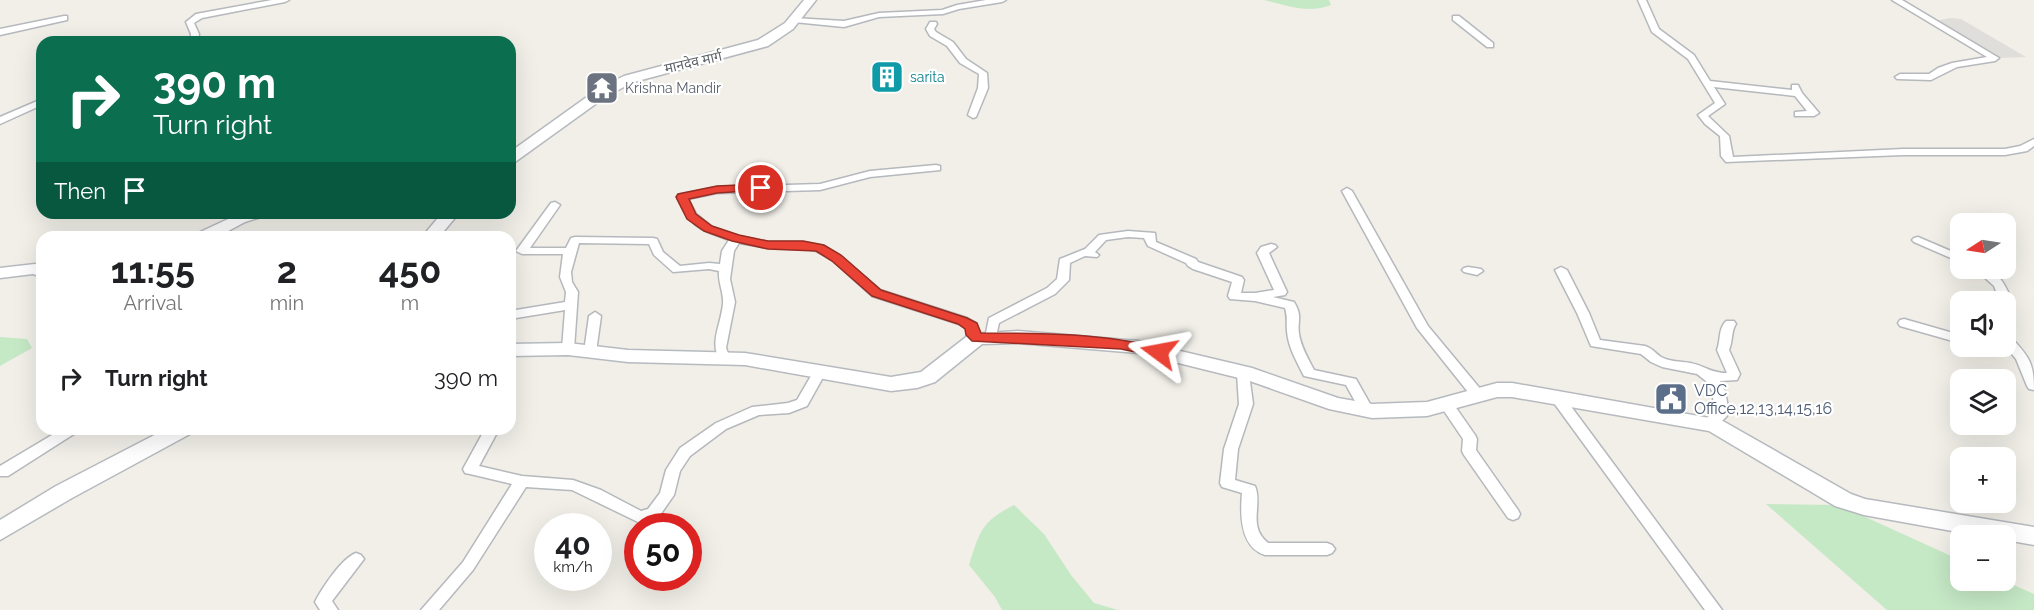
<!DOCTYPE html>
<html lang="en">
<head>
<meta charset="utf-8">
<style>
  :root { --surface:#fff; --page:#f2f2f2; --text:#202124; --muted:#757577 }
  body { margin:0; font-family:Raleway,"Noto Sans Devanagari",sans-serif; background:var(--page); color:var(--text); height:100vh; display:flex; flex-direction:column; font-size:22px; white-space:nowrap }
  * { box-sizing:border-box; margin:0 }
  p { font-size:20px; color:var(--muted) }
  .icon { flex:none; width:33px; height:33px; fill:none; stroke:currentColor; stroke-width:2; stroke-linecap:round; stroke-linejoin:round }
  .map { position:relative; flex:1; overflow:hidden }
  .panel { position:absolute; left:36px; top:231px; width:480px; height:204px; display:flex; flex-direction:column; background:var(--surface); border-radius:18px; box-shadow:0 6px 24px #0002 }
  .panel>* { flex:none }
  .guide { position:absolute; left:36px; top:36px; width:480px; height:183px; border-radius:18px; box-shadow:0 6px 24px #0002; background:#0b6e4f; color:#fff; overflow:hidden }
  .needle { width:39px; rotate:258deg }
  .tools { position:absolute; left:1950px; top:213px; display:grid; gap:12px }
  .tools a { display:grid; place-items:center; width:66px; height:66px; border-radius:12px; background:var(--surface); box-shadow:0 6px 24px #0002; font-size:30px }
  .speed { position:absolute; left:534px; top:513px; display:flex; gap:12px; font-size:30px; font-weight:700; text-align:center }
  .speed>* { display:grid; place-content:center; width:78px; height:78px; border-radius:50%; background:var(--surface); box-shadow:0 6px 24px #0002; line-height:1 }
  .speed small { font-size:15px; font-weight:400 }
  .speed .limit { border:9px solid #d22; background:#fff; color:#111 }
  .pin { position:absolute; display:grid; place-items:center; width:51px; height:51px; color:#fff; margin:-26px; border:3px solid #fff; border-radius:50%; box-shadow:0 2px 6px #0007 }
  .me { position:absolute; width:66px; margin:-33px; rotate:283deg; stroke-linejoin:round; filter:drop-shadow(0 0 4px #0008) }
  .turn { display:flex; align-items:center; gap:21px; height:126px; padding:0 18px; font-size:27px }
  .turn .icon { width:78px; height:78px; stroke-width:2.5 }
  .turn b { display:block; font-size:42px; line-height:51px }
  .then { display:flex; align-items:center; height:57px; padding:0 18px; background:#0003; gap:12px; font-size:22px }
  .eta { display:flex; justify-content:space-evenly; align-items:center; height:102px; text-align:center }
  .eta b { font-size:36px; font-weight:700; line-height:42px }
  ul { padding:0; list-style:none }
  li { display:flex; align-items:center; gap:18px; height:90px; padding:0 18px }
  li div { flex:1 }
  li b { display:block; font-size:22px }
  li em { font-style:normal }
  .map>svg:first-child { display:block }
</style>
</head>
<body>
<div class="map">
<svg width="2034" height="610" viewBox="0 0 2034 610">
  <rect width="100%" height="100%" fill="#f1efe8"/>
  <path fill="#e0deda" d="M 1951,18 L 1961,19 L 2026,57 L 2001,58 L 1993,56 L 1935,21 Z"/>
  <path fill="#c5e8c5" d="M 1264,0 L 1329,0 L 1331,5 C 1308,14 1286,5 1264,0 Z
    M 0,337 L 27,339 L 32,348 L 0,366 Z
    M 1766,504 L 1839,505 L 1960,560 L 1960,580 L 2005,581 L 2034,594 L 2034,610 L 1887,610 Z
    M 1014,505 L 1044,534 L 1071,575 L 1094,603 L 1118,610 L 1002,610 L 995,597 L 969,565 C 980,531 981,522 1014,505 Z"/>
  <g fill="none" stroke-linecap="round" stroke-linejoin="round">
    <g stroke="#b5b8bc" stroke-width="3">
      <path id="street" d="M 272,0 L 289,0 L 285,2 L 202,18 L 194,23 L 199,34 L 198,42 L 190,42 L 191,34 L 186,22 L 196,14 Z
        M 986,0 L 1006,0 L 1002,2 L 959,9 L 943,14 L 879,17 L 844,27 L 794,22 L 790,20 L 794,18 L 844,21 L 879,13 L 942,10 L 957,5 Z
        M 1638,0 L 1646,0 L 1659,29 L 1694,55 L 1710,81 L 1792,90 L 1792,85 L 1798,85 L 1802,93 L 1819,113 L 1814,116 L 1795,116 L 1795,112 L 1807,111 L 1795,96 L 1714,87 L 1725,104 L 1708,116 L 1729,136 L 1733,157 L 1903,149 L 2005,149 L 2020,146 L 2034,139 L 2034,146 L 2027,151 L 2005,155 L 1903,155 L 1726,162 L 1721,156 L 1720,136 L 1705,124 L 1698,115 L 1715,103 L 1688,59 L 1652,32 Z
        M 1892,0 L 1902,0 L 1999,58 L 1995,61 L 1957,67 L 1931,80 L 1897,79 L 1895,77 L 1900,74 L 1929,74 L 1938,68 L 1952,63 L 1987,57 Z
        M 64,16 L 67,16 L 67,20 L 0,35 L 0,29 Z
        M 1453,16 L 1459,16 L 1493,43 L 1493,47 L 1487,47 L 1453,20 Z
        M 930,22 L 936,22 L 937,24 L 934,29 L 936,32 L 953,42 L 966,59 L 987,73 L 988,88 L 976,117 L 973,118 L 968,115 L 978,88 L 979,74 L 960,63 L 947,46 L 930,36 L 926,29 Z
        M 42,99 L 42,105 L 0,124 L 0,117 Z
        M 936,165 L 940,166 L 940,170 L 870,177 L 820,190 L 717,193 L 688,199 L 696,214 L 712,227 L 738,236 L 768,242 L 803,242 L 823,246 L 840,256 L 880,290 L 967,318 L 976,323 L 979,333 L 983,338 L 981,341 L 973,341 L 967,335 L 966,328 L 959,324 L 872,296 L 832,260 L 816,251 L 803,248 L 768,248 L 739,243 L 734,251 L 730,279 L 735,302 L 726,348 L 730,358 L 728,361 L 720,361 C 709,342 721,325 723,304 C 724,293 718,283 719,271 L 709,269 L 673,272 L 654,255 L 649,244 L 579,243 L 571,272 L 572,282 L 578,292 L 574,349 L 572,352 L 568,353 L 562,349 L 565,310 L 510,319 L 510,311 L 565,302 L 566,292 L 560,277 L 563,254 L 522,254 L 516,251 L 551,203 L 555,202 L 560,205 L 530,248 L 566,248 L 571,238 L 575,237 L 653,238 L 657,239 L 663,252 L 680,266 L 709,263 L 720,264 L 722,251 L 729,240 C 699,229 691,228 677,197 L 678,195 L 717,187 L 820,184 L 870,171 Z
        M 1347,188 L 1352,191 L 1428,326 L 1482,391 L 1484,394 L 1482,397 L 1472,397 L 1417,328 L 1342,191 Z
        M 1128,231 L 1155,233 L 1156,242 L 1196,259 L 1198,262 L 1242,277 L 1244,280 L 1241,293 L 1255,293 L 1274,290 L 1257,253 L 1261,247 L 1271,244 L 1275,245 L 1277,247 L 1269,253 L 1287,292 L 1285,295 L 1273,297 L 1294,302 C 1303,317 1297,320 1299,334 C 1301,347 1308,358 1314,370 L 1356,379 L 1374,411 L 1372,414 L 1362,414 L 1346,385 L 1304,376 C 1297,362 1288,347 1287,331 C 1286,321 1288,318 1285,308 L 1255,301 L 1230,299 L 1228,296 L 1232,282 L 1193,269 L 1188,266 L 1186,263 L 1148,246 L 1144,238 L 1128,237 L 1106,240 L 1095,252 L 1099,255 L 1097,257 L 1085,256 L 1070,263 L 1069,280 L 1055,294 L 999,323 L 995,341 L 987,341 L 985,338 L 989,318 L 1047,288 L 1057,279 L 1060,259 L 1085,249 L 1099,235 Z
        M 1918,237 L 1960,255 L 1960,262 L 1914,242 L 1912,240 L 1914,238 Z
        M 1468,267 L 1481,269 L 1483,271 L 1477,275 L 1464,272 L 1462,270 L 1464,268 Z
        M 1561,267 L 1567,270 L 1589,313 L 1600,340 L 1645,346 C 1652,348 1655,353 1661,357 C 1670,362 1680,361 1690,363 C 1706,366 1710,373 1727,373 L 1717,350 C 1721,340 1718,329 1726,321 L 1734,321 L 1736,324 C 1731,331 1733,341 1729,350 L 1740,374 L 1737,380 L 1720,381 L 1725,391 L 1729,413 C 1724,421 1713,429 1703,426 L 1701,423 L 1715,411 L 1712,391 L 1706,381 L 1697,374 L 1662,367 L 1651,362 L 1641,354 L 1591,346 L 1577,313 L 1555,270 Z
        M 1974,268 C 1997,268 2004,281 2012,301 L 2006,305 L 2006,302 L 1997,302 L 1999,299 L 1994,286 Z
        M 595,312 L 601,316 L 596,352 L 590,356 L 584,352 L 589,316 Z
        M 1904,319 L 1960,335 L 1960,343 L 1900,326 L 1898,323 L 1900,320 Z
        M 2006,335 L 2010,336 C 2029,357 2034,362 2034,390 L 2029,389 L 2027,386 L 2016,359 L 2011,353 L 1985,350 L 1979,346 L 2006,346 Z
        M 820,368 L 826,372 L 807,406 L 789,413 L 759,415 L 726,429 L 690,456 L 680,471 L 674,495 L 658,518 L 640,523 L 572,490 L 526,487 L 473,570 L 439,610 L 421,610 L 463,562 L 512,484 L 470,474 L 465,473 L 463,469 L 485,429 L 499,429 L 479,466 L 522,476 L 573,480 L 601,490 L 641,511 L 648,509 L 660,493 L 666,470 L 680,448 L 716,423 L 752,407 L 788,403 L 797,400 L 815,369 Z
        M 1243,370 L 1249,374 L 1253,404 L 1238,449 L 1235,480 L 1255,486 C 1263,505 1247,526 1268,543 L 1327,543 L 1332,545 L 1335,549 L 1332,553 L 1327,555 L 1265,555 C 1240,547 1240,515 1242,493 L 1222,487 L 1220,483 L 1224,449 L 1239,404 L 1237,374 Z
        M 1559,395 L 1564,397 L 1722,610 L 1705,610 L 1554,403 L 1552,400 L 1554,397 Z
        M 1447,400 L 1452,402 L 1475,435 L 1477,439 L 1476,450 L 1518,510 L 1520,514 L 1518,518 L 1513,520 L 1508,518 L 1464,455 L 1462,451 L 1463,439 L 1440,405 L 1442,402 Z
        M 62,429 L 79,429 L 77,432 L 8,476 L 0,476 L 0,466 Z
        M 356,553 L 361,555 L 364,559 L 332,601 L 338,610 L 320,610 L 315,602 C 322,588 342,558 356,553 Z"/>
    </g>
    <g stroke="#b6babf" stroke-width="3">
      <path id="secondary" d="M 804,0 L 816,0 L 793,29 L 768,46 L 634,82 L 608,95 L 515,162 L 510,164 L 510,152 L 598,89 L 624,76 L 758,40 L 785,23 Z
        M 241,213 L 266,213 L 264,216 L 245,222 L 217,237 L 196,237 L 198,233 Z
        M 442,213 L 459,213 L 439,237 L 422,237 Z
        M 35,264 L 42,266 L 42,277 L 33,274 L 0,278 L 0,268 Z
        M 1018,331 L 1138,341 L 1252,368 L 1338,398 L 1372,404 L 1427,402 L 1497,383 L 1512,383 L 1721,420 L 1851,494 L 1865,499 L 2034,527 L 2034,545 L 2006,540 L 2006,536 L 1980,536 L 1864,515 L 1835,506 L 1709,431 L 1512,397 L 1497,397 L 1427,416 L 1372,418 L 1329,409 L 1247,380 L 1138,353 L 1018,343 L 982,344 L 935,382 L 917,388 L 891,391 L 745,365 L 628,362 L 568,355 L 510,356 L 510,344 L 568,343 L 628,350 L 745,353 L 891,377 L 921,372 L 970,334 Z
        M 166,429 L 193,429 L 190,434 L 72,498 L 0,540 L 0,520 L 56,486 Z"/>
    </g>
    <use href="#street" fill="#fff" fill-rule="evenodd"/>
    <use href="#secondary" fill="#fff" fill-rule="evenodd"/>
  </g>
  <path fill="#ea4335" stroke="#982c22" stroke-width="1.5" d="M 761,184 L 766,185 L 766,190 L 717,193 L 689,199 L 696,214 L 712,226 L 739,235 L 768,241 L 803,241 L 824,245 L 841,255 L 881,290 L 967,318 L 977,323 L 981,333 C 1041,333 1106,333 1164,349 L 1167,352 L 1159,357 L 1121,349 L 972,341 L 966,335 L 965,329 L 958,324 L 872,296 L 832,261 L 816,251 L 768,249 L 732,241 L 704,231 L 687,219 L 676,197 L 678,194 L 717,186 Z"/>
  <defs>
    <g id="building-square" transform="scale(1.725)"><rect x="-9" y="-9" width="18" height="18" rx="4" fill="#0f9aa8" stroke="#fff"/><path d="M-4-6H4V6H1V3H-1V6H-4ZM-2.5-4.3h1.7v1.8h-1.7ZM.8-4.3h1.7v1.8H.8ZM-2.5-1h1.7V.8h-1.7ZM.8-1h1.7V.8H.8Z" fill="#fff"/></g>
    <g id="temple-square" transform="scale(1.725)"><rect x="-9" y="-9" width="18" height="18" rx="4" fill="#6b7280" stroke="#fff"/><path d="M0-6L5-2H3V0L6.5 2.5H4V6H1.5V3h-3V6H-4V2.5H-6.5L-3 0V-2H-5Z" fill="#fff"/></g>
    <g id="civic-square" transform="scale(1.725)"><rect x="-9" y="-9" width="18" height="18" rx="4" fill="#5c6f8a" stroke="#fff"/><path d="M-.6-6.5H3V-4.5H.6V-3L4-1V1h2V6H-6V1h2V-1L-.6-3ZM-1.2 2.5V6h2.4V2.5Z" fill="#fff"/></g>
  </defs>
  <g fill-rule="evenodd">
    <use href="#building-square" x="887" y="77"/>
    <use href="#temple-square" x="602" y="88"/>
    <use href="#civic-square" x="1671" y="399"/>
  </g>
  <g text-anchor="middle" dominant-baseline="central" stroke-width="4.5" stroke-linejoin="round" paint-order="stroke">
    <g font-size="14" fill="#5f6368" stroke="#fff">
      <text transform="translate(693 62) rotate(-13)">मानदेव मार्ग</text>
    </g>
    <g font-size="14" fill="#0d838f" stroke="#fff" text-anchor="start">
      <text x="910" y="77">sarita</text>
    </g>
    <g font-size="14" fill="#5b616d" stroke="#fff" text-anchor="start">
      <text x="625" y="88">Krishna Mandir</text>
    </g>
    <g font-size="16" fill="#4e5e75" stroke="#fff" text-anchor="start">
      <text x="1694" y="390">VDC<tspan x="1694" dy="18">Office,12,13,14,15,16</tspan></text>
    </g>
  </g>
</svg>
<div class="tools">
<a><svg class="needle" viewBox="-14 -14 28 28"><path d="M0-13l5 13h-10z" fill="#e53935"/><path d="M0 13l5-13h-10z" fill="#757577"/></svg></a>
<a><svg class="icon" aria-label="sound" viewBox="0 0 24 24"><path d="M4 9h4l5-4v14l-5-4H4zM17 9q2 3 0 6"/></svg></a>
<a><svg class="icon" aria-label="layers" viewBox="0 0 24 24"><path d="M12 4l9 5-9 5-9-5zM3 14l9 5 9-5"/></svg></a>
<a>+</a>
<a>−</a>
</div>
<div class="speed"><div>40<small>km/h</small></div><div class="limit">50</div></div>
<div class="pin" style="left:761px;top:188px;background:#d93025"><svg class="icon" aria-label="arrive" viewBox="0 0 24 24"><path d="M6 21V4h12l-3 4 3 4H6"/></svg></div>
<svg class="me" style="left:1159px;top:352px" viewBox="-20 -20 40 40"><path d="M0-17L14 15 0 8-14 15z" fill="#ea4335" stroke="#fff" stroke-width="4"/></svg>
<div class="guide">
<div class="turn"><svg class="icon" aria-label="right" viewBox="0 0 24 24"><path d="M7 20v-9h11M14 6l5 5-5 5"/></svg><div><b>390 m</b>Turn right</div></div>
<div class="then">Then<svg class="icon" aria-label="arrive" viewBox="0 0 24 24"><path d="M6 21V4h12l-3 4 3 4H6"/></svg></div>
</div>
<section class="panel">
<div class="eta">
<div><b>11:55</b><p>Arrival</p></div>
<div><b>2</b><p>min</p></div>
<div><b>450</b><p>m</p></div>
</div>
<ul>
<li><svg class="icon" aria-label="right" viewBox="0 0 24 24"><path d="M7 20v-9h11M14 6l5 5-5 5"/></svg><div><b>Turn right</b></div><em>390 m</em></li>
</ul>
</section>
</div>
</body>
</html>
